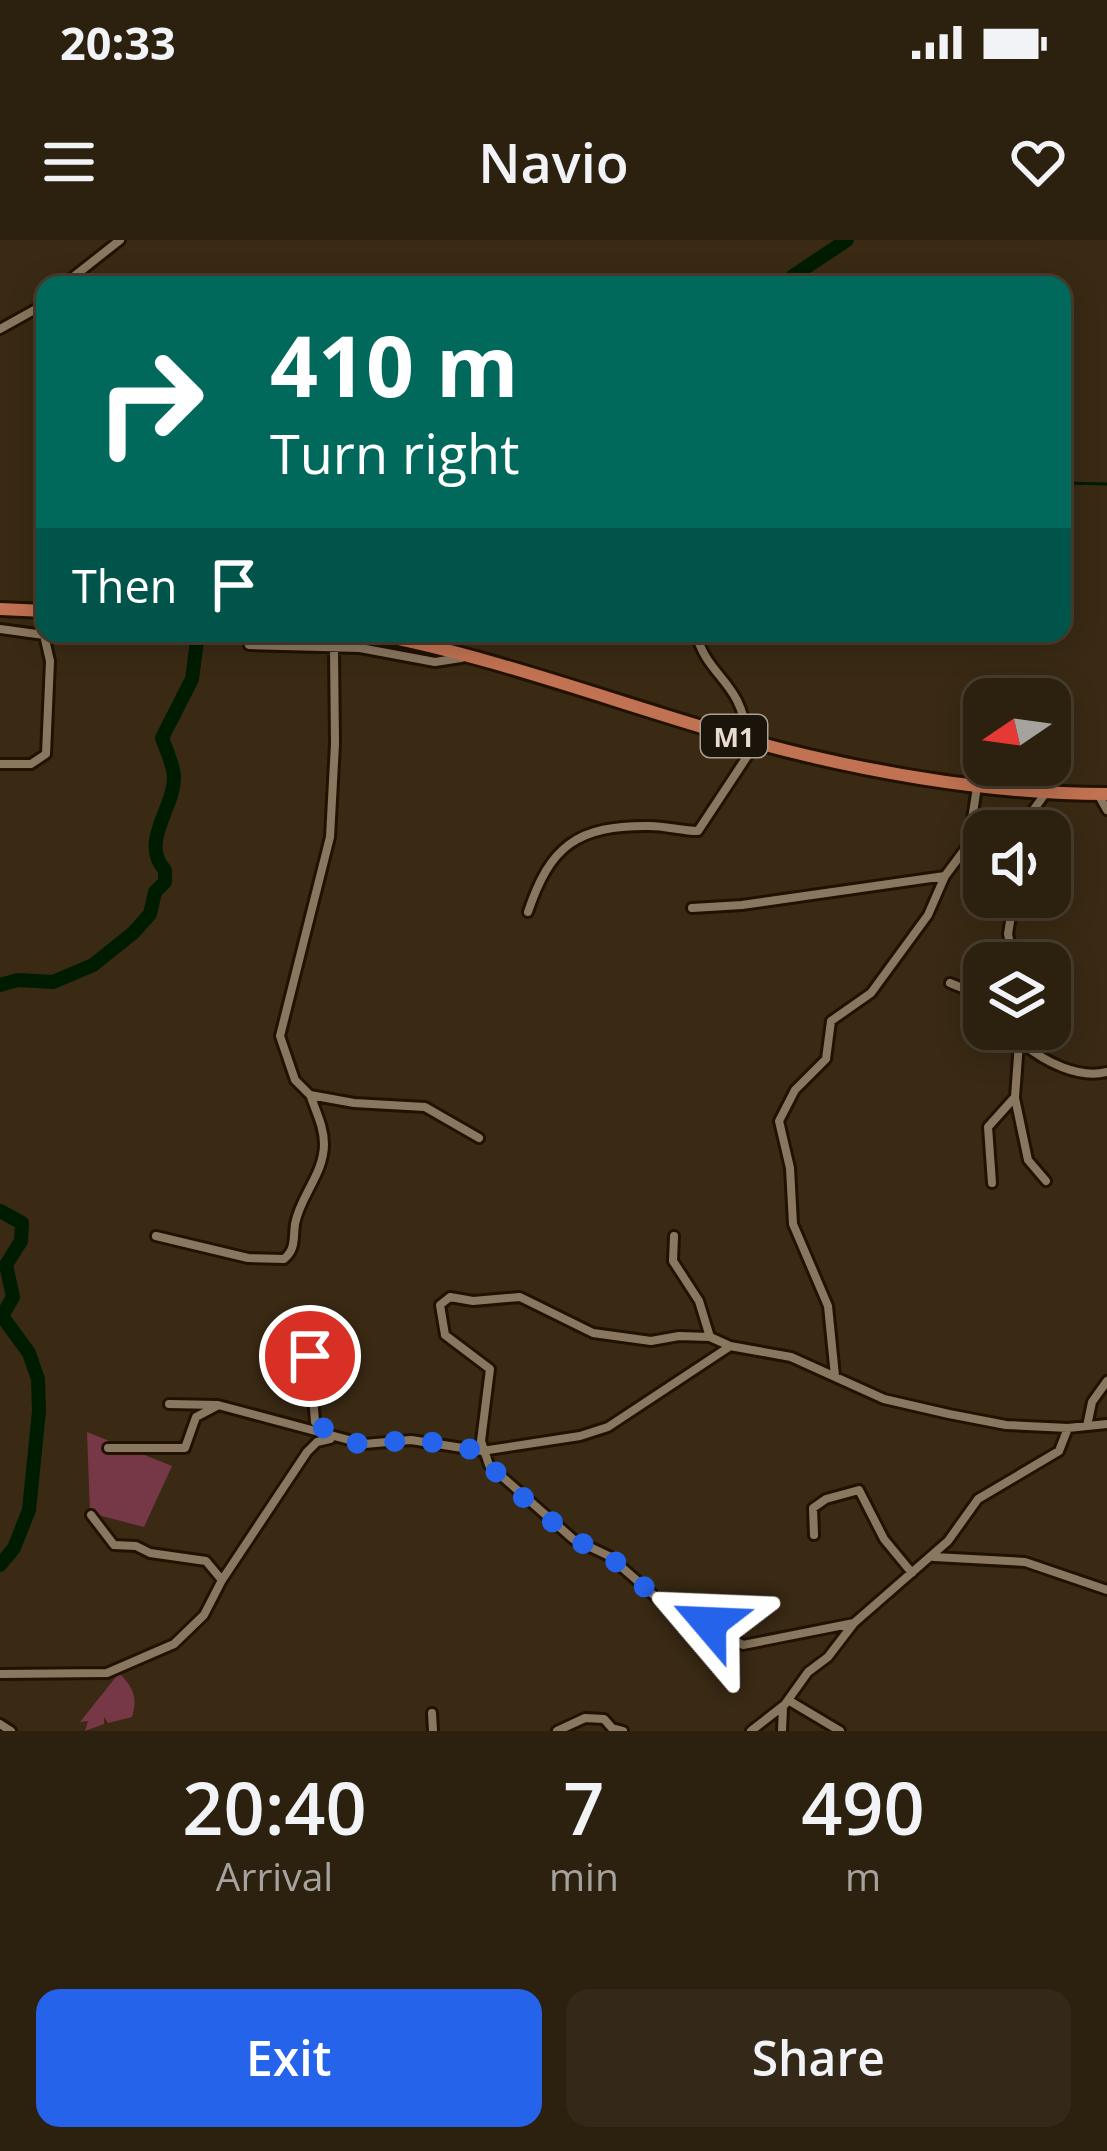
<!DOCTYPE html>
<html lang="en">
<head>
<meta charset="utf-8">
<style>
  :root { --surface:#2c200f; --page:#342818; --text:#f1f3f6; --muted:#a6a39e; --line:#483e2f; --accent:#2563eb }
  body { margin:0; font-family:"Open Sans",sans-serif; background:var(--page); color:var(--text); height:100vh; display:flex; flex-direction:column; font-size:45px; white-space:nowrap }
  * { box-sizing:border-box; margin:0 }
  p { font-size:39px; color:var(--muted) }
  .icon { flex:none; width:66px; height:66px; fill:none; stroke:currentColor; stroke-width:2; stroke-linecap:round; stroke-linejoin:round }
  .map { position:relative; height:1491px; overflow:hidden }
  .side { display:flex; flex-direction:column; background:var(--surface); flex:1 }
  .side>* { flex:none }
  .top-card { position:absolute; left:36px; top:36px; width:1035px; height:366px; border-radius:24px; box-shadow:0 6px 30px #0003,0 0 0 3px var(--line); background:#00695c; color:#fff; overflow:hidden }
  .needle { width:78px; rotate:257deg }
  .fabs { position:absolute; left:963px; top:438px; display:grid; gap:24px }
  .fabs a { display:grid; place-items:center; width:108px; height:108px; border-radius:24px; background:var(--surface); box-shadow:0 6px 30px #0003,0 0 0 3px var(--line); font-size:60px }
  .pin { position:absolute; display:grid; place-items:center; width:102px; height:102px; color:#fff; margin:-51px; border:6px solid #fff; border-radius:50%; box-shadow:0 3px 12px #0007 }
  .me { position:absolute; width:132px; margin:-66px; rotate:296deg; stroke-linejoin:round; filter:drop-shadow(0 0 9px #0008) }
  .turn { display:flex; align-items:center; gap:42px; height:252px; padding:0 36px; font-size:54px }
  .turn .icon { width:156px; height:156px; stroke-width:2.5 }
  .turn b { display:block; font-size:84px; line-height:102px }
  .then { display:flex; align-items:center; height:114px; padding:0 36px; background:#0003; gap:24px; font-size:45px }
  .eta { display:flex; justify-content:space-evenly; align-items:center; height:204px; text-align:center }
  .eta b { font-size:72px; font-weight:600; line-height:84px }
  .primary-button { display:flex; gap:24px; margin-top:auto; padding:24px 36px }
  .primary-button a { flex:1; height:138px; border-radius:24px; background:var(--accent); color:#fff; font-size:48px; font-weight:600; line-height:138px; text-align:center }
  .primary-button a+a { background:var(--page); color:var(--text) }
  .status { display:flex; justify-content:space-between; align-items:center; height:84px; padding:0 60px; background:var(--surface); direction:ltr }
  .status svg { height:33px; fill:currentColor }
  header { display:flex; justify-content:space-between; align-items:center; height:156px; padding:0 36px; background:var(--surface); font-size:54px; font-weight:600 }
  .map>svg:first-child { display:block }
</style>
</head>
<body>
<div class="status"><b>20:33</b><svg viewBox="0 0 49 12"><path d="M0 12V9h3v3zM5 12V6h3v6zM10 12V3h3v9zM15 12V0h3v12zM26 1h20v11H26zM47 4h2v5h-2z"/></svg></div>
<header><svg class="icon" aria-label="menu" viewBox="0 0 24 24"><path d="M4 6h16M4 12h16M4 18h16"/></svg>Navio<svg class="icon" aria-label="heart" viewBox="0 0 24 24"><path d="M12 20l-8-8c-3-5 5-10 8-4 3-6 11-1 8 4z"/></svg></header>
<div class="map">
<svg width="1107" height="1491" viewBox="0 0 1107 1491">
  <rect width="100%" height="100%" fill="#3a2a14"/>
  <path fill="#763746" d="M 87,1192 L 172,1226 L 144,1287 L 90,1273 Z
    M 119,1433 C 133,1447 138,1457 132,1477 L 108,1483 L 104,1477 L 104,1484 L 85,1491 L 88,1481 L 80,1482 Z"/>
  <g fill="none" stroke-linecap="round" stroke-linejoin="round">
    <path stroke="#001c00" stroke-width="3" d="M 1062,243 L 1107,244"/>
    <path stroke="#001c00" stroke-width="14" d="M 789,45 L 793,36 L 847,0
      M 0,745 L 18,740 L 53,742 L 93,725 L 133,693 L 150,674 L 155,652 L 165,642 L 165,630 C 139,602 175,568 174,536 C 173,524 166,509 162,498 L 192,439 L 198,393
      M 0,971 L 22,983 L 21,1001 L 6,1025 L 13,1057 L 2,1076 L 29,1113 L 38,1139 L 39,1171 L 29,1270 L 14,1308 L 0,1325"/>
    <g stroke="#211200" stroke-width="14">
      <path id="minor" d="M 63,45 L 120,0
        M 0,89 L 45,64
        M 0,389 L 44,395 L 50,421 L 46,514 L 31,524 L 0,524
        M 696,393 C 707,438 742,440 747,498
        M 249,405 L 360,408 L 435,422 L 461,418
        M 334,409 L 335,504 L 330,597 L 280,796 L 295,840 L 310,855 L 354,863 L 425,867 L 479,898
        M 1098,554 L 1107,570
        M 1018,591 L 1045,554
        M 692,668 L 742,665 L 945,636
        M 528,672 C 550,606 577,585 650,586 C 666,586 682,591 698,591 L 756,503
        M 1014,723 L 1008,694 L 1014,657
        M 950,743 L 984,757
        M 1022,803 C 1045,822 1078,839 1107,832
        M 1015,858 L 1028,920 L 1046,941
        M 992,943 L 988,887 L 1015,857 L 1020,789
        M 156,996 L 248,1018 L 284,1019 C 296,1009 293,999 295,984 C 300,956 324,934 324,904 C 324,887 316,872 311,857
        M 674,996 L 673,1021 L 699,1061 L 710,1097
        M 310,1116 L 315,1182 L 328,1193
        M 835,1136 L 828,1066 L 793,984 L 790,928 L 779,881 L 795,850 L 826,819 L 831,781 L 871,753 L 928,675 L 945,636 L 968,605 L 977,547
        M 169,1164 L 218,1165 L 364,1204 L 411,1200 L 482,1211 L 580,1196 L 608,1187 L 729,1107
        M 1087,1186 L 1092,1162 L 1107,1141
        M 108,1208 L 185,1208 L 196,1177 L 217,1166
        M 91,1275 L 114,1305 L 136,1306 L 150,1313 L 206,1321 L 221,1339
        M 814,1295 L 813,1268 L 826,1259 L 859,1250 L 884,1299 L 912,1333
        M 934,1317 L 1025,1322 L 1107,1350
        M 854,1383 L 743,1405 L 657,1358 L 609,1316 L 573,1299 L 489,1225 L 481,1201 L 490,1129 L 445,1095 L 440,1065 L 450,1057 L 473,1061 L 520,1057 L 593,1093 L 651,1101 L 679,1096 L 710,1097 L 730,1106 L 791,1117 L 884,1159 L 949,1174 L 1006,1185 L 1068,1188 L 1107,1184
        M 0,1434 L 107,1433 L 174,1404 L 204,1375 L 222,1340 L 307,1212 L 317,1202 L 330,1199
        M 788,1460 L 840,1491
        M 432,1473 L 433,1491
        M 0,1484 L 11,1491
        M 557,1491 L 585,1478 L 604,1479 L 612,1488 L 623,1491
        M 751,1491 L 783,1466
        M 782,1491 L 783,1467 L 808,1432 L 828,1417 L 854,1383 L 948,1301 L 978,1259 L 1059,1211 L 1068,1188"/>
    </g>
    <g stroke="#211200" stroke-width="18">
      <path id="trunk" d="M 0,369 L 45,371
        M 369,393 C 519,421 660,481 809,516 C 907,539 1006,554 1107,554"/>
    </g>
    <use href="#minor" stroke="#8a775f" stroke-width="8"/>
    <use href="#trunk" stroke="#c17252" stroke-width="12"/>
  </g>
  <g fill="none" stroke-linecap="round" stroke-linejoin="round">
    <path stroke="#2563eb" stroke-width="21" stroke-dasharray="0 37.8" d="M 310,1116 C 303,1164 313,1202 367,1204 C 383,1205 399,1199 415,1200 C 437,1202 460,1208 482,1211 L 500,1238 L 573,1299 L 609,1316 L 657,1358 L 709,1383"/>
  </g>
  <g text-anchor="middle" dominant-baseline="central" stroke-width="12" stroke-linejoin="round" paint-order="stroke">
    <rect fill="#1b140b" stroke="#aaa094" stroke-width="3" x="701" y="475" width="66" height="42" rx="9"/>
    <g font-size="27" font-weight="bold" fill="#e7dccf">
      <text x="734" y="496">M1</text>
    </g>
  </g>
</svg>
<div class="fabs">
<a><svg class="needle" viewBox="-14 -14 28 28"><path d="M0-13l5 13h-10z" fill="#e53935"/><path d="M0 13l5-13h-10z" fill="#a6a39e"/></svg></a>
<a><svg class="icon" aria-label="sound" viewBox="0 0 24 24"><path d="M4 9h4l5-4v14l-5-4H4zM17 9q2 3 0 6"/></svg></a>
<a><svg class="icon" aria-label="layers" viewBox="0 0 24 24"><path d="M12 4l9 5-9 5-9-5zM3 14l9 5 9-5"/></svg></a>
</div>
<div class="pin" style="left:310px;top:1116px;background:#d93025"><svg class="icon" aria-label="arrive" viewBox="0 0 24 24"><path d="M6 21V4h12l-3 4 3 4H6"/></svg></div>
<svg class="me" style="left:709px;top:1383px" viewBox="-20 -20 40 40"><path d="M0-17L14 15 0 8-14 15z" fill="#2563eb" stroke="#fff" stroke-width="4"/></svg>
<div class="top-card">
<div class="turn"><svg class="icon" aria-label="right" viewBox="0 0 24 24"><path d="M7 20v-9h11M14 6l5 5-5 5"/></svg><div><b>410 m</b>Turn right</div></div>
<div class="then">Then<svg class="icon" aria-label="arrive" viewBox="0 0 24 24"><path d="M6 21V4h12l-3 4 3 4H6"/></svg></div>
</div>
</div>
<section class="side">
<div class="eta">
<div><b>20:40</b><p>Arrival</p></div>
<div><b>7</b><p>min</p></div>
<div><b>490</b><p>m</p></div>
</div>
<div class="primary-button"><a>Exit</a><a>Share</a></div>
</section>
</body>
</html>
